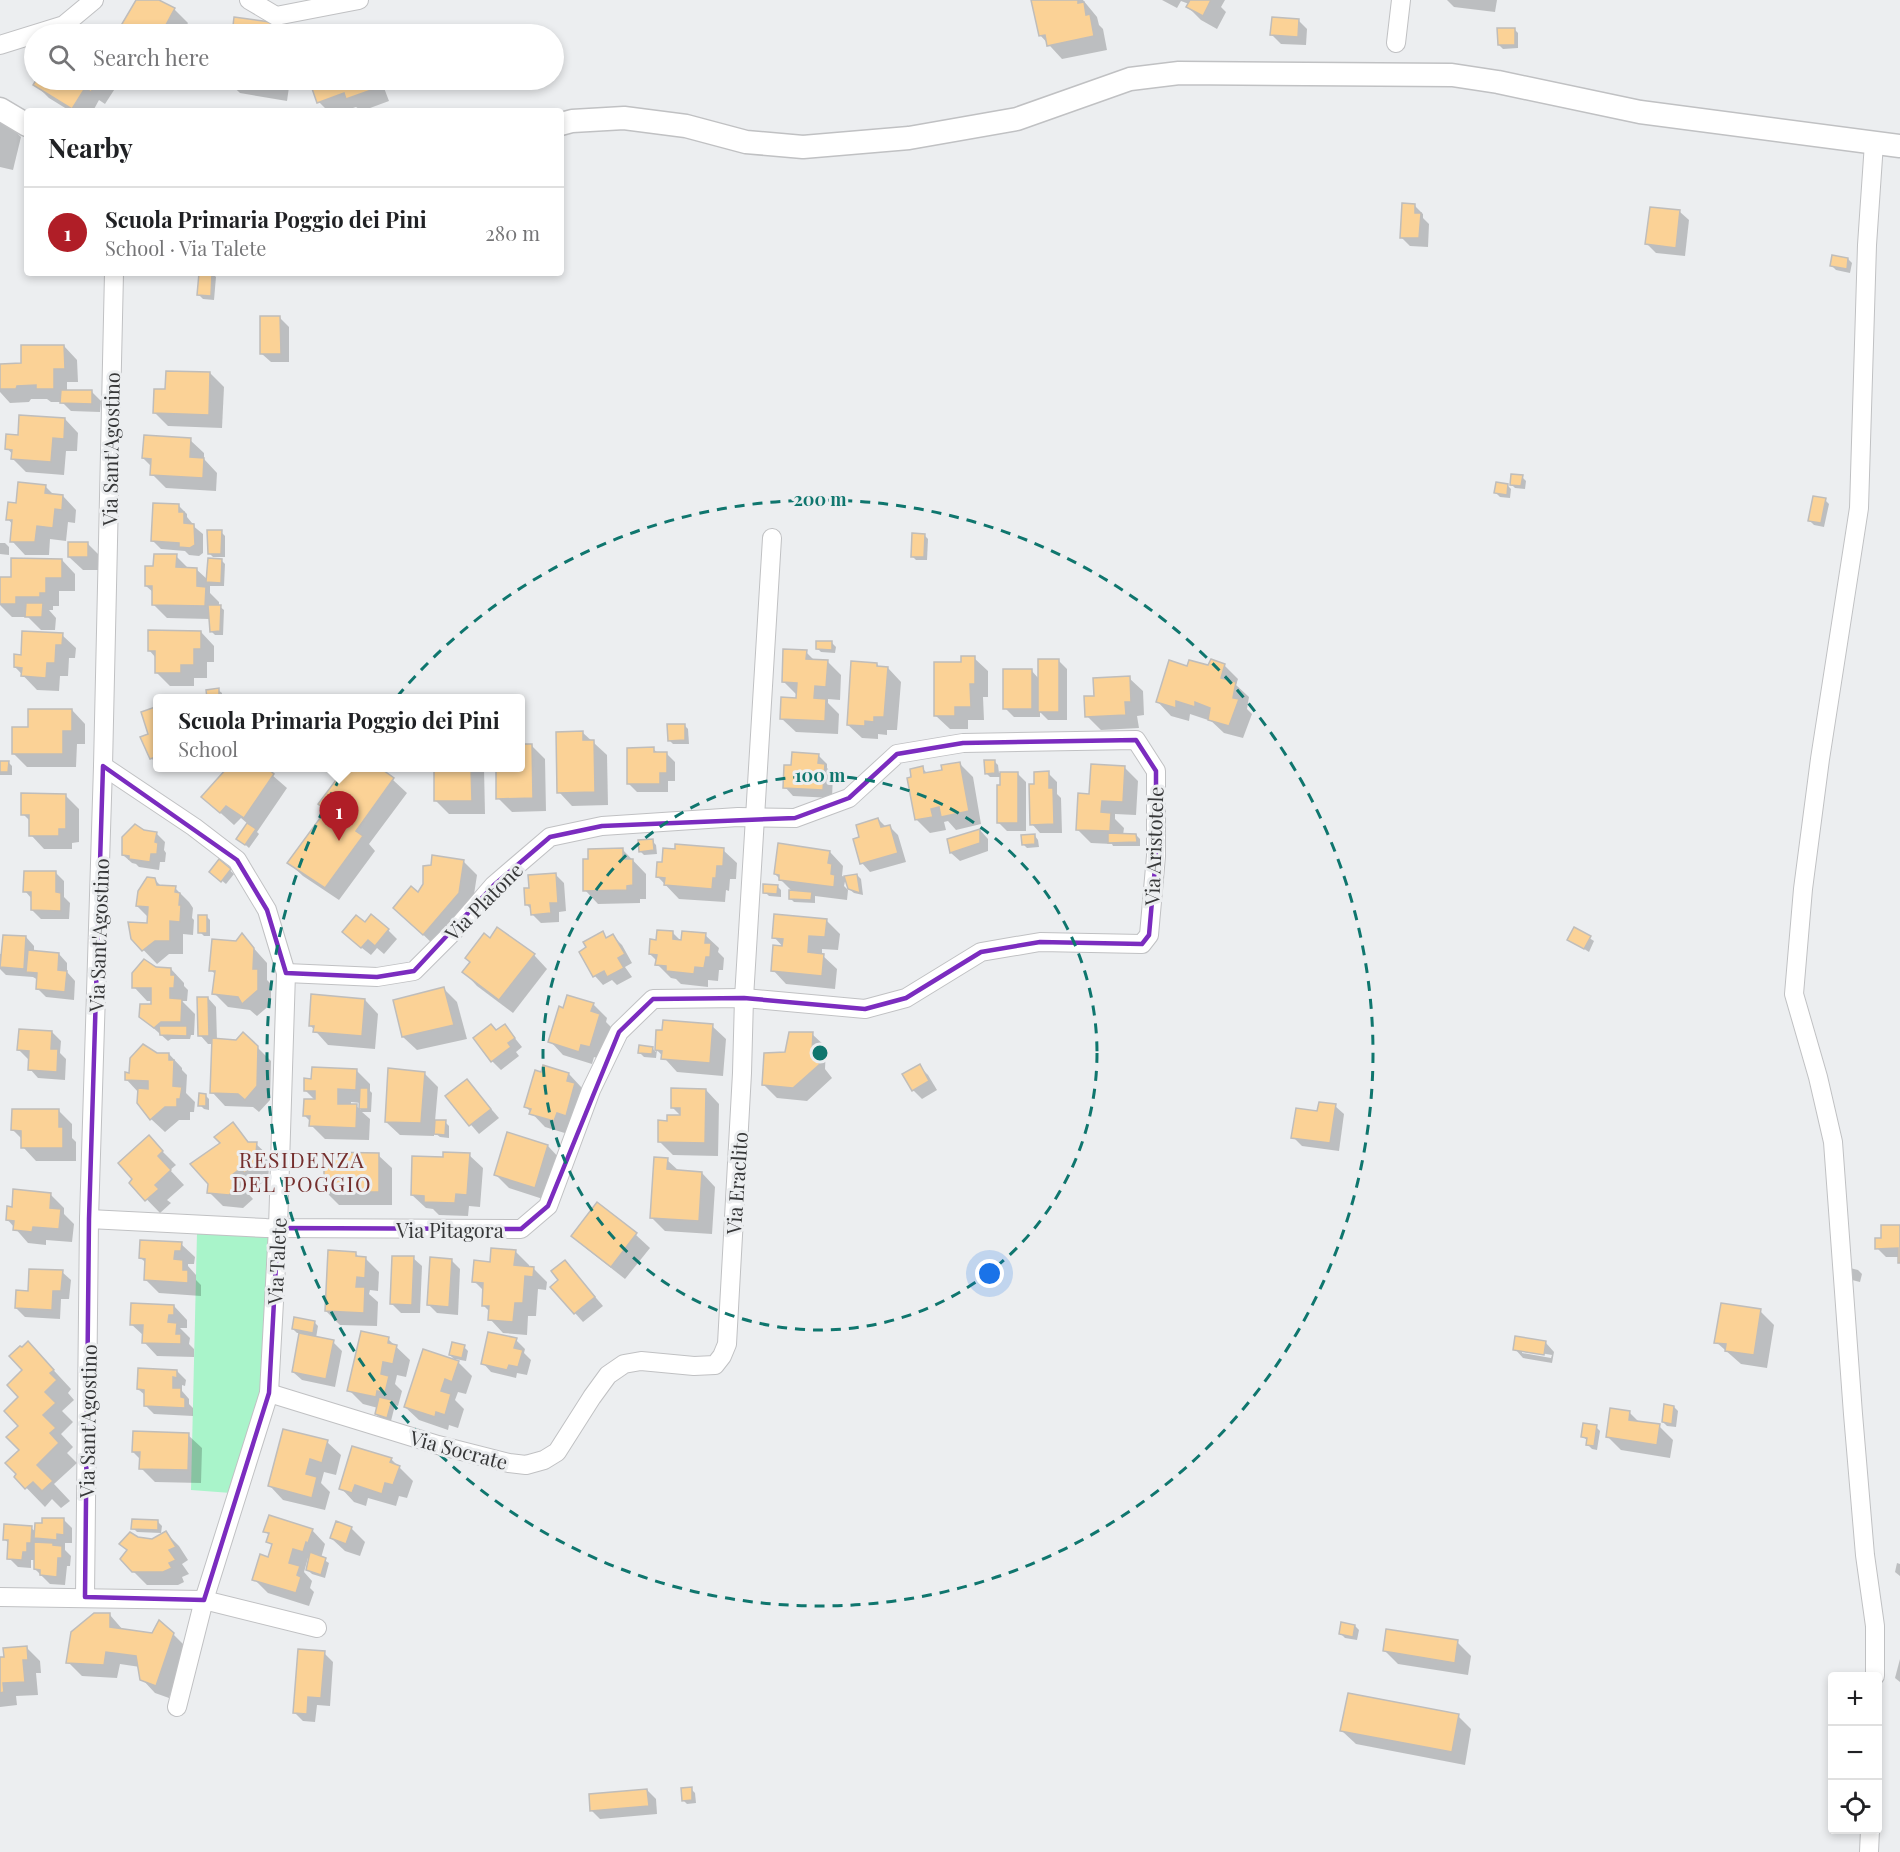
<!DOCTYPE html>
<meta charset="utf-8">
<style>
:root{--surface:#fff;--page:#f6f6f6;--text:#202124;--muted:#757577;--line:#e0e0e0;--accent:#b01e27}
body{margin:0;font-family:"Playfair Display",serif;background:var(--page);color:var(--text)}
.controls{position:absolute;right:18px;bottom:18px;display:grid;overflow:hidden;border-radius:6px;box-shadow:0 3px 9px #0003}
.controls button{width:54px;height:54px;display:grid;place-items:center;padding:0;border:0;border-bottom:2px solid var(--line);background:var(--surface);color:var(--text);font:30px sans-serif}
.you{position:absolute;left:990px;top:1274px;width:21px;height:21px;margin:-15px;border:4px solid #fff;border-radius:50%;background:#1a73e8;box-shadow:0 0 0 9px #1a73e833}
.badge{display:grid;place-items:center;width:39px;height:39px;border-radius:50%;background:var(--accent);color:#fff;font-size:20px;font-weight:700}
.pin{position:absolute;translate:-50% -50px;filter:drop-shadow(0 2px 3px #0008)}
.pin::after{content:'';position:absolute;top:32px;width:21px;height:18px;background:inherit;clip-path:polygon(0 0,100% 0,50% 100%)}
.popup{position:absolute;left:153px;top:694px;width:372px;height:78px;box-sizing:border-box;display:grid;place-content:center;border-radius:6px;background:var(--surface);filter:drop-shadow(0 2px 4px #0005);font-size:20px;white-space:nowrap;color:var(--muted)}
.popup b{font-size:22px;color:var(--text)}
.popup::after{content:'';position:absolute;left:50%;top:100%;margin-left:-12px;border:12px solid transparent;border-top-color:var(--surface)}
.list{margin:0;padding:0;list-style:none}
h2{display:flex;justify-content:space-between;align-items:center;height:78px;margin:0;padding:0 24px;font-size:26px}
h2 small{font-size:20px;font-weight:400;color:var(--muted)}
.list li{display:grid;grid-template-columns:39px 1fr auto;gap:18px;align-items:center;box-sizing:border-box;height:90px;padding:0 24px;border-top:2px solid var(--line)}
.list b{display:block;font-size:22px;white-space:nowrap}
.list p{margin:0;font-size:20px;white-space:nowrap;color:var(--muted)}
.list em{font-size:20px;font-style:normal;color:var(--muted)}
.icon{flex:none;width:33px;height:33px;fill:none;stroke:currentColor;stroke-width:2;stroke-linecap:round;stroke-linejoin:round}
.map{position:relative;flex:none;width:1900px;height:1852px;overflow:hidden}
.search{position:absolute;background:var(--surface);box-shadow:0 3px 9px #0003;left:24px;top:24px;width:540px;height:66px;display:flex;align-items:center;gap:15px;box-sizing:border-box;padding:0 21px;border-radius:33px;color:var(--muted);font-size:22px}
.panel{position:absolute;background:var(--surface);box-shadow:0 3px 9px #0003;left:24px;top:108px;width:540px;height:168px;border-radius:6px}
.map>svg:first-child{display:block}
.green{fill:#a9f4ca}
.shadow{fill:#0003;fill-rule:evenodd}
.building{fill:#fbd296;stroke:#bfbdbb;stroke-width:1.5}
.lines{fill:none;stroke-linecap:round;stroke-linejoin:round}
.minor-casing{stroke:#c0c1c3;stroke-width:20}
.tertiary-casing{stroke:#c0c1c3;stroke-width:25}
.minor{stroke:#fff;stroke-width:18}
.tertiary{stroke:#fff;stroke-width:22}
.marked{fill:none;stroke:#7b2cbf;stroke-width:4.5;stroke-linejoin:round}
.ring{fill:none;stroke:#0f766e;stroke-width:3;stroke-dasharray:10 8}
.labels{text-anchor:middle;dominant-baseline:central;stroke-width:6;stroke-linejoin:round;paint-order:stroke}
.street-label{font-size:20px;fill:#363738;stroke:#eceef0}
.neighbourhood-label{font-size:21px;letter-spacing:1.5px;fill:#742e2c;stroke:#eceef0}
.centre{fill:#0f766e;stroke:#eceef0;stroke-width:3}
.ring-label{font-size:18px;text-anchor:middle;font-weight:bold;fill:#0f766e;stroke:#eceef0;stroke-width:6;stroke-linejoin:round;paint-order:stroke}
</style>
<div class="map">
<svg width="1900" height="1852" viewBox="0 0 1900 1852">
<rect width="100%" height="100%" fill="#eceef0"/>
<polygon class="green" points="197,1233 272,1233 262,1399 231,1493 191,1490"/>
<g class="shadow">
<polygon points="138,0 156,0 174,9 188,23 181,34 118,34"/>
<polygon points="1039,0 1083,0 1097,17 1099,25 1103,29 1107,50 1062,59 1040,35"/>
<polygon points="1162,0 1225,0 1221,7 1226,12 1217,29 1201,20 1188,7 1189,4 1181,1 1177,8"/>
<polygon points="1447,0 1497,0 1495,12 1454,7"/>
<polygon points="236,18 283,26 292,34 233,34"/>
<polygon points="1298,20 1307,29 1306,45 1281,44 1272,35"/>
<polygon points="1514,29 1518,33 1518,48 1503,49 1499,45"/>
<polygon points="38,80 108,80 116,87 105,104 99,100 93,111 70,111 49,98 35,84"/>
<polygon points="226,80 290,80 287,101 240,93"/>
<polygon points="311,80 381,80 389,101 362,111 356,107 344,111 328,111 319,102"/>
<polygon points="0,117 21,137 13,170 0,167"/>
<polygon points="1414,205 1423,214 1423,218 1429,224 1428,247 1410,246 1401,237"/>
<polygon points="1680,212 1689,220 1685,256 1656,253 1647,244"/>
<polygon points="1848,259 1852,263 1850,273 1836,270 1832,266"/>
<polygon points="200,273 212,273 216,277 214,300 203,299 199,295"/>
<polygon points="280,318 289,327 289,362 271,362 262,354"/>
<polygon points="64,346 77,360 78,382 67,382 67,392 92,392 101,401 100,412 71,411 62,402 51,402 47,399 31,399 29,402 10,403 0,392 0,365 23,364"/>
<polygon points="210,373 224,387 222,428 168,426 155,413 167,391"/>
<polygon points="65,419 78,433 77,451 66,451 64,475 26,472 12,458 13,455 7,448 19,436"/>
<polygon points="190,440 204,453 204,459 217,473 216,491 166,488 152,474 152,467 143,458"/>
<polygon points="1522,477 1526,481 1525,489 1515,488 1511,484"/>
<polygon points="1507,485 1511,489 1510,498 1500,497 1496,493"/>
<polygon points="45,486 55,496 63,496 76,510 75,523 68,522 66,541 50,539 49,555 25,555 12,541 13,525 8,519 17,505"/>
<polygon points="1825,500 1829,504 1824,527 1814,525 1810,521"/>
<polygon points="178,505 187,514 187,517 192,523 192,525 203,534 203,553 199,556 189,555 185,551 161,549 152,540"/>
<polygon points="221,532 225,536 225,557 213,557 209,553"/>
<polygon points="924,535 928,539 927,560 916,560 912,556"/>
<polygon points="0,543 5,543 9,547 9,555 0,554"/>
<polygon points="88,544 101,557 101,570 83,570 69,557"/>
<polygon points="176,556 189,569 196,569 208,580 221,560 225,564 224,586 210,586 210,593 219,602 219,606 224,610 223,635 215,635 211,631 210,619 167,618 153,604 154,593 146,586 155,568"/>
<polygon points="62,560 75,574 75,591 59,591 59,606 53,606 53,610 49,610 56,618 55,630 41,630 28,617 12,617 0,605 0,579 12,578"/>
<polygon points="201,632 214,646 214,662 207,662 207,678 194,678 194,686 170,686 156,672 156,658 149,650"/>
<polygon points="62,635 76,648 75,658 69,658 68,676 60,676 59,691 37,690 15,667 22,656"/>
<polygon points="832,643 836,647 835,653 821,652 817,648"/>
<polygon points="806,652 815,661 827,661 841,675 840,700 828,699 828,703 839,714 838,734 796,732 782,719 798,699 797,695 783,681"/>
<polygon points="974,658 988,671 988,697 983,697 984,720 968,720 968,729 950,729 936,716 962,663"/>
<polygon points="1058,660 1067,669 1067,720 1048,720 1040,712 1040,717 1014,717 1005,708 1031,670 1039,679"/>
<polygon points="877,664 880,668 888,668 901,682 897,730 887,730 887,735 878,734 878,739 862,738 848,725"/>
<polygon points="1224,665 1238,679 1236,685 1249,697 1247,709 1252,714 1243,738 1224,733 1208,718 1208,720 1190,714 1189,721 1171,716 1158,702 1188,668"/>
<polygon points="1129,678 1143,691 1144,715 1137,716 1139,728 1101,730 1087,716 1095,697"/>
<polygon points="218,690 222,693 222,698 209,698 208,691"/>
<polygon points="158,708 158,765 151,758 150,735"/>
<polygon points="72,710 85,724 85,744 77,744 76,767 27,767 13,753 29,729"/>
<polygon points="684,725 688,729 689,744 673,744 669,740"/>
<polygon points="582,732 607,755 608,805 572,806 559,792"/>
<polygon points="531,745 545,759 546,811 512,812 498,798 497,768 520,768"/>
<polygon points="653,749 658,753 666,753 675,762 675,781 668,781 668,792 637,792 629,784"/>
<polygon points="818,755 827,764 827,768 833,774 832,798 793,796 785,787"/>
<polygon points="994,761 998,765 999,773 1017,773 1026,782 1026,831 1007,831 998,822 1001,777 990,777 986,773"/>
<polygon points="0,762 8,762 12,766 12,775 0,775"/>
<polygon points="959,763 973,777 981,824 956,830 948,821 944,822 946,830 930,833 916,819 922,768 928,774 944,771"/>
<polygon points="1124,767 1138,781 1136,815 1115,814 1115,819 1124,828 1123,835 1136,835 1140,839 1140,846 1113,846 1112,844 1091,843 1078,830"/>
<polygon points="160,768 175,768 165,772"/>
<polygon points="229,768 233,770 235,768 264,768 287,788 257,832 259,834 249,848 238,838 248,824 241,818 234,825 203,797"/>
<polygon points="347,768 377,768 393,780 407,793 369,844 375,851 339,900 303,876 289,863 327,811 320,804"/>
<polygon points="435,768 484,768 485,814 449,814 436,801"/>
<polygon points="1048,773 1057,782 1057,794 1061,798 1062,833 1040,833 1032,824 1036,785"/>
<polygon points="65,795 79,809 79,842 72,843 72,849 44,849 31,835 31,822 23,814"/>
<polygon points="878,819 886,827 889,826 898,835 906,862 870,872 862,863"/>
<polygon points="980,830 988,839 988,851 960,861 951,853"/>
<polygon points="143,832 156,833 165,842 164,850 166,853 165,862 160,862 159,870 139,867 136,864 132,863 123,855"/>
<polygon points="1035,836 1038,840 1039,847 1027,848 1023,844"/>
<polygon points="652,841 656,845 657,854 644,855 640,851"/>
<polygon points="623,850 646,874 646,899 640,899 640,903 598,904 585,890"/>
<polygon points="723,850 737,863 736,879 730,879 729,891 726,890 725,902 679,899 658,877"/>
<polygon points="830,852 843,866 842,876 846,877 844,886 848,890 847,900 815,896 815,903 794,902 790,898 791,890 775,874"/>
<polygon points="219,861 234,874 226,884 215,875"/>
<polygon points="463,861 477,875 472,907 437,948 409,921 419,894"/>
<polygon points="55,872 64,881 64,897 70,903 69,919 41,919 32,910 32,899 25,891"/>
<polygon points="555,874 564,883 566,911 559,912 559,922 541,923 532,914 532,910 527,905 531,889"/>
<polygon points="857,875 861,879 863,895 854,893 849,889"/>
<polygon points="154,879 162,887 175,888 189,902 193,908 192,918 194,920 193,935 183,934 183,954 169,954 157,964 132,938 149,925 149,918 137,906"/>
<polygon points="777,886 781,890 781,897 769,896 765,892"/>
<polygon points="206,916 210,920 210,936 204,936 200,932"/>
<polygon points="826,920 840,934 838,950 822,949 822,955 837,969 835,989 786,984 773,970 784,948 774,937"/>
<polygon points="365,924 388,930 397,939 384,954 377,948 371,955 353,941"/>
<polygon points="1575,929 1594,941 1589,952 1569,939"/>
<polygon points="602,933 608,939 613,936 622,945 632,963 625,967 632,977 617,985 612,980 603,985 595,976"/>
<polygon points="673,933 682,942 705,935 719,948 718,952 724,958 723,970 719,970 718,981 708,980 708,987 681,984 676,979 671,978 657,964 657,961 650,954 657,942"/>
<polygon points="242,935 267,963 267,980 271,984 271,1004 257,1016 250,1010 228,1007 214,993 216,975 211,970"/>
<polygon points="26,937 34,946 34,952 59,954 67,963 67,972 75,981 74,1000 46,997 38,989 38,980 33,977 6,975 0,969 0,954 3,954"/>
<polygon points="491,940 534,955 547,969 513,1013 477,986 464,972"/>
<polygon points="155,969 171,969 184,983 184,986 188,990 187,1001 182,1001 195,1014 194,1035 191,1035 190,1039 171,1039 168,1041 141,1017 152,1006 152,1001 147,1001 134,987"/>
<polygon points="443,988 457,1002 467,1039 417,1050 403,1037"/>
<polygon points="208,998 216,1007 217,1040 257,1047 271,1061 270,1100 259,1112 253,1107 225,1106 212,1092 213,1044 208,1044 200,1035"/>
<polygon points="365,1000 378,1014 375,1049 328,1045 310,1025"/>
<polygon points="593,1004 607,1018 606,1022 613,1029 603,1060 594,1057 592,1064 563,1055 550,1041 564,1010"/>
<polygon points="505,1026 522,1047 516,1052 519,1056 501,1070 492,1061 497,1031"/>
<polygon points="712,1026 726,1039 723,1076 677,1072 657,1050 656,1058 644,1057 640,1053 652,1048 656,1052 658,1031"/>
<polygon points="52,1032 61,1041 60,1053 66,1059 65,1080 38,1078 30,1069 30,1059 28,1059 19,1050"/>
<polygon points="812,1034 826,1047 825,1069 832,1078 807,1101 777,1098 763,1084 787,1054"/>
<polygon points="157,1054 169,1054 182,1068 182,1070 187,1075 186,1093 195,1102 194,1112 190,1112 190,1120 179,1120 165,1132 151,1119 139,1093 126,1079"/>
<polygon points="919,1066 928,1075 937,1090 922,1099 913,1090"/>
<polygon points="544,1067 569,1074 582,1088 568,1134 545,1127 526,1107"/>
<path d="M 356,1070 L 370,1084 L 370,1091 L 372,1093 L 371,1112 L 362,1112 L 370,1119 L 369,1140 L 325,1139 L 311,1125 L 311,1122 L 305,1116 L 316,1101 L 305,1090 L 313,1080 ZM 351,1102 L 361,1103 L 361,1110 L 356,1106 L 351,1105 Z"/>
<polygon points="425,1074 438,1087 435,1121 445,1122 449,1126 449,1138 440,1137 434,1132 434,1136 400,1135 386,1122"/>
<polygon points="467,1081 499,1118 479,1134 447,1097"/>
<polygon points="706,1090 719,1104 718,1156 673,1155 659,1141 668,1122 682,1117 672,1107"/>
<polygon points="205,1095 209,1099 209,1110 204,1109 200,1105"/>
<polygon points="1335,1106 1344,1114 1339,1151 1302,1146 1293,1137 1319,1113"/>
<polygon points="59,1111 72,1124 72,1138 76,1142 76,1161 36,1161 23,1147 23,1140 13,1130"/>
<polygon points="233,1124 250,1144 256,1144 270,1157 268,1179 259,1185 255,1181 244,1189 253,1199 243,1208 223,1206 209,1192 222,1143"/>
<polygon points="508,1134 548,1146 561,1160 549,1201 509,1188 496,1175"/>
<polygon points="162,1151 176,1165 170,1170 184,1185 167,1200 171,1203 160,1213 131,1183"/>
<polygon points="378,1155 392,1168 392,1205 339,1205 325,1191"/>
<polygon points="469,1155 483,1168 480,1207 469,1206 468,1216 439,1215 433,1209 426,1208 412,1195 444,1159"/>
<polygon points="667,1160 679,1171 702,1173 715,1187 712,1234 665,1231 651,1217"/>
<polygon points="50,1194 64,1208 64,1214 74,1224 72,1242 46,1240 46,1245 28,1243 7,1219 13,1208"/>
<polygon points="598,1204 636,1235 650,1248 625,1279 587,1249 573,1235"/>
<polygon points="1900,1227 1900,1263 1899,1257 1886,1257 1877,1248 1883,1240"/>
<polygon points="181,1244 195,1257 194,1264 188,1264 188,1266 196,1275 196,1280 201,1285 201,1296 159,1293 145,1279 146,1263 141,1258"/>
<polygon points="515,1251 529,1265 529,1268 533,1268 547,1282 546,1290 538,1289 536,1316 528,1316 527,1335 503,1333 490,1319 490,1312 483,1305 484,1291 474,1281 492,1263"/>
<polygon points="355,1253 360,1258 365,1258 379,1272 378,1291 370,1290 369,1294 378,1302 377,1326 340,1325 326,1311"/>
<polygon points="413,1258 422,1266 420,1313 401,1313 392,1304"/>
<polygon points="451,1260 460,1269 458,1315 437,1313 428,1304"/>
<polygon points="1850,1268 1858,1270 1862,1274 1860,1282 1852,1280 1848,1276"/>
<polygon points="573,1271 603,1306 583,1322 575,1313 561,1280"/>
<polygon points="62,1272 71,1280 69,1299 61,1299 60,1319 25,1317 16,1308 29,1292"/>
<polygon points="174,1306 187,1320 187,1328 180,1328 190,1338 189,1344 194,1349 194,1357 157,1356 144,1342 144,1336 131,1324"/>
<polygon points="1760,1311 1774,1325 1767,1368 1741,1364 1716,1342"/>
<polygon points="314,1322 318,1326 316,1338 333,1342 342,1351 335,1387 302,1380 293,1372 301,1333 297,1333 293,1329"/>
<polygon points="388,1339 410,1360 406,1377 397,1375 395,1384 402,1391 398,1406 395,1405 391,1421 380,1418 376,1414 378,1408 363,1404 349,1390"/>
<polygon points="516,1340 525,1349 524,1353 531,1360 527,1375 517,1373 516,1378 491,1372 483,1363"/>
<path d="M 1546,1343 L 1554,1352 L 1552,1363 L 1523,1358 L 1515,1349 ZM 1522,1350 L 1552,1355 L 1551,1358 L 1522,1353 Z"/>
<polygon points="464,1347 468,1351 466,1361 455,1359 472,1376 466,1394 458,1392 455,1400 464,1409 458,1428 449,1425 448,1430 419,1420 405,1407 457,1362 450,1355"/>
<polygon points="46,1362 71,1389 68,1393 74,1400 62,1411 73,1422 61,1434 73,1447 67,1453 77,1463 54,1484 70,1501 61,1508 52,1499 45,1507 16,1477 21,1450 21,1398"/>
<polygon points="177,1371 186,1380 185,1386 182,1385 182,1391 189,1399 189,1404 193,1408 193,1416 154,1414 145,1405 146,1396 138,1389"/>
<polygon points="1674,1407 1678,1411 1676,1427 1667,1426 1663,1422"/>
<polygon points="1629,1412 1640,1423 1659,1426 1673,1440 1670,1458 1621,1450 1607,1436"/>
<polygon points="1596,1427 1600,1431 1597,1450 1592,1449 1588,1445 1588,1441 1582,1436"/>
<polygon points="188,1435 202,1448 201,1483 155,1482 141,1468 141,1460 133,1452"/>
<polygon points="327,1442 341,1455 336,1475 324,1472 321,1483 330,1492 325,1510 283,1500 270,1486"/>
<polygon points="391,1459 413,1481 407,1498 399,1496 396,1506 368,1498 366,1506 354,1502 341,1488"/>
<polygon points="63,1519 72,1528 72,1543 65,1543 65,1550 71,1556 70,1566 67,1566 65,1585 50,1584 35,1569 36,1560 31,1560 31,1568 18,1567 9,1558 10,1544 4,1539 31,1528 36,1532"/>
<polygon points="158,1522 162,1526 161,1533 137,1532 133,1528"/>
<polygon points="351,1528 365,1542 360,1556 345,1551 331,1538"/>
<polygon points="312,1530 325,1544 321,1558 329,1563 325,1578 312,1574 308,1570 310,1558 308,1558 304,1572 312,1581 310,1588 314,1592 309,1606 268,1593 254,1579 269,1559 273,1546 268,1542 270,1536 265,1531"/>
<polygon points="165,1532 179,1546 188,1560 182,1564 189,1574 182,1577 184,1582 178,1585 147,1585 133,1571 128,1551 121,1544 137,1538 152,1541"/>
<polygon points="1897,1563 1900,1564 1900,1576 1895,1572"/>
<polygon points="110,1615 123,1630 152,1635 173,1634 187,1648 169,1698 155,1693 142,1679 140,1667 120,1664 117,1678 82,1676 68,1662"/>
<polygon points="1355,1626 1359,1630 1357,1640 1345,1638 1341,1634"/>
<polygon points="1457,1642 1471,1656 1468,1675 1398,1664 1385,1651"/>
<polygon points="26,1647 40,1661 41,1673 36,1673 38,1695 16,1696 17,1705 0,1707 0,1659"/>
<polygon points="324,1653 333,1662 330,1706 317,1705 315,1722 303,1721 294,1712"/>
<polygon points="1900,1659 1900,1682 1895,1678"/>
<polygon points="1458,1716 1471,1729 1465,1765 1356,1744 1342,1731"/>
<polygon points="691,1789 695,1793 696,1803 687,1804 683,1800"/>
<polygon points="647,1790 656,1799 657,1814 600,1819 591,1810"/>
</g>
<g class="building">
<polygon points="136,0 159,0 175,8 161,34 116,34"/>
<polygon points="1031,0 1078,0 1078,3 1084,2 1086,15 1090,14 1094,36 1047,46 1045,35 1039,36"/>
<polygon points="1190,0 1211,0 1203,16 1186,7"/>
<polygon points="234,17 284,24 282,34 232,34"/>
<polygon points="1272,17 1299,19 1298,37 1270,35"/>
<polygon points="1497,28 1515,28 1515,45 1498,45"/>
<polygon points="36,80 99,80 91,92 85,88 72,109 33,85"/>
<polygon points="225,80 275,80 274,88"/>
<polygon points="309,80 374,80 377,88 346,99 344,93 317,103"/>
<polygon points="1402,203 1415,204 1415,213 1421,213 1419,238 1400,238"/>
<polygon points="1650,207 1680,210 1676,248 1645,244"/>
<polygon points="1832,255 1848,258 1847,269 1830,266"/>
<polygon points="199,273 212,273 211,296 197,295"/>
<polygon points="260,316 280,316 281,354 260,354"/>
<polygon points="21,345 64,345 65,369 54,369 54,389 36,389 36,385 17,386 16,389 0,389 0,364 21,363"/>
<polygon points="166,371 210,372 209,415 153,413 154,389 165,389"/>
<polygon points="61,390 92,390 92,404 60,403"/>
<polygon points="19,415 65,418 64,439 53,438 51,462 11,459 12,450 5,449 6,434 18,435"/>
<polygon points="144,435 191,438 190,457 204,458 203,478 150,475 151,459 142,458"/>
<polygon points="1511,474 1523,475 1521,486 1510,485"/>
<polygon points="18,482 46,485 45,493 63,495 62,510 55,509 53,528 37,526 35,542 10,542 12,520 6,520 8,502 16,503"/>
<polygon points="1496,482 1508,484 1507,495 1494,493"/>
<polygon points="1813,496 1826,498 1821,523 1808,521"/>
<polygon points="153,503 179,504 179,512 184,512 184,523 194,524 195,545 190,548 179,547 179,543 151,541"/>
<polygon points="207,530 222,530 221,554 208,554"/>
<polygon points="912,533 925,534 924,557 911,557"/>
<rect x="68" y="542" width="20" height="15"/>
<polygon points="154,554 177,554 176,567 197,568 197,586 206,587 205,606 152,605 152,586 145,586 145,566 153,566"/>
<polygon points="11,558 62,559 62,578 46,578 46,593 40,593 40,597 16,597 16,604 0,604 0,577 11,577"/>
<polygon points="208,558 222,559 221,583 206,582"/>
<polygon points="26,603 43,603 42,617 25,617"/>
<polygon points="208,605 221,605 220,631 210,632"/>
<polygon points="148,630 201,631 201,649 194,649 194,665 181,665 181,673 155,673 155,651 148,651"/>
<polygon points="22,631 63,633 62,645 56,645 55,663 47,663 46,678 21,676 22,668 14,667 14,654 21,655"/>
<polygon points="816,641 832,641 832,650 816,649"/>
<polygon points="783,649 807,650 806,659 828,660 826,687 815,686 814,698 826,699 825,721 780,719 781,697 796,698 797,683 782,682"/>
<polygon points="961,656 975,656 975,684 970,684 971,707 955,707 955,716 934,716 934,662 961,662"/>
<rect x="1038" y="659" width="21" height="53"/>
<polygon points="1211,659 1225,664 1221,678 1236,682 1233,698 1239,699 1229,726 1208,720 1210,708 1195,702 1195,707 1176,701 1176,708 1156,702 1169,660 1187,666 1189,660 1208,665"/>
<polygon points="851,661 877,663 877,666 888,667 884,717 874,717 874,722 865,721 865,726 847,725"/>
<rect x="1003" y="669" width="29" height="40"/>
<polygon points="1130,676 1131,702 1125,702 1126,715 1085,717 1084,696 1094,696 1093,678"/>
<polygon points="219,688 219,698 207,698 206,690"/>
<polygon points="158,706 158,756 150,759 140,737 148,734 141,712"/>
<polygon points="28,709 72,709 72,731 63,731 63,754 12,754 12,727 28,727"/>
<polygon points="667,724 685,724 685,740 668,741"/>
<polygon points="583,731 583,740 594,740 595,792 557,793 556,732"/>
<polygon points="520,744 532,744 533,798 496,799 496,768 520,768"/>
<polygon points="654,747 654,752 667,752 667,773 660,773 660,784 627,784 627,748"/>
<polygon points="792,752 819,754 818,763 825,764 823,790 783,788 784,765 791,765"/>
<polygon points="984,760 995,760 995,773 985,774"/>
<polygon points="0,761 9,761 8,772 0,772"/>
<polygon points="960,762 969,811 941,817 939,807 931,809 933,817 915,820 907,778 911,777 910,769 923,766 924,773 942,770 941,765"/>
<polygon points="1091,764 1125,766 1123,802 1102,801 1101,812 1111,813 1110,831 1076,830 1078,793 1089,794"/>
<polygon points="227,768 267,768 274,774 244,818 226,806 220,813 201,797"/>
<polygon points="345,768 380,768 394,778 356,831 363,836 325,888 287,863 326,810 318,804"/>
<polygon points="434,768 471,768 472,801 434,801"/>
<polygon points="1049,771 1049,788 1053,788 1054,824 1030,825 1029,784 1034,784 1034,772"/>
<polygon points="1000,772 1018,772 1018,823 997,823 997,785 1000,785"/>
<polygon points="21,793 66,794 66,829 59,829 59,836 29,836 29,815 21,815"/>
<polygon points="878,818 881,827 890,825 898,853 860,864 853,839 859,837 856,825"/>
<polygon points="247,823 256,829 245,845 236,839"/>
<polygon points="135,824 144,830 157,832 155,842 158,843 157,854 151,854 150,862 129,859 129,856 122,855 122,837"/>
<polygon points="980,829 980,843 950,853 947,839"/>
<polygon points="1108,833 1136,834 1137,842 1108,843"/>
<polygon points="1035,834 1035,844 1022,845 1021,835"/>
<polygon points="653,839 654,850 639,852 638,840"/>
<polygon points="778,843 830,851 828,863 832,864 831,874 835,875 834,887 779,880 779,875 774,874"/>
<polygon points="675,844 724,848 723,866 717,866 716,878 713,878 712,889 664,885 665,878 656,877 657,862 662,862 663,848 675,849"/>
<polygon points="623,848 623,859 633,859 633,885 627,886 627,890 583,891 583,859 588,859 588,849"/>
<polygon points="432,855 464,860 459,893 423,935 393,908 411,886 418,892 423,884 423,866 431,865"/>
<polygon points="219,859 231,869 221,882 209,872"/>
<polygon points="24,871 56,871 56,892 61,893 61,911 31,910 31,892 23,892"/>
<polygon points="556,873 558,903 550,903 551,913 531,915 530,905 525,905 524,888 529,888 528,875"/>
<polygon points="857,874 860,893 848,889 844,876"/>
<polygon points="147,877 155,878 157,885 176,886 175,892 180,893 179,905 181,905 180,922 170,921 170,941 155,941 142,951 131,939 128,922 147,923 148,907 136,906 138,891"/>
<polygon points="763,884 778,885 777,894 763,893"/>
<polygon points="789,890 812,892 811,900 789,899"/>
<polygon points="371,914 389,929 375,946 368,940 361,948 342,932 356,915 365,922"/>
<polygon points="774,914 827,919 825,937 809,936 808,952 824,954 822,976 771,971 773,945 782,946 783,939 772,938"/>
<rect x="198" y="915" width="9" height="18"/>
<polygon points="497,927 535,954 499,1000 462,972 470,962 465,958 484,933 490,938"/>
<polygon points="1574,927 1591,936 1584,949 1567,940"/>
<polygon points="657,930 673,931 673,939 681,940 682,931 706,933 705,943 711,943 710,957 706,957 704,968 695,967 694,974 666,971 666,966 655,965 657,955 649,954 650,939 656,940"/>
<polygon points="603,931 606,938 613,934 625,954 618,958 624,968 607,977 604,971 593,977 579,952 586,947 583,942"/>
<polygon points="242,933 254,948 253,969 258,969 258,990 242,1004 238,997 212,994 215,971 209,971 212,939 236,941"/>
<polygon points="3,935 26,936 24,969 0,967"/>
<polygon points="28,950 59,953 58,970 67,971 65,992 36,989 37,973 26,972"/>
<polygon points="144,959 156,967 171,968 171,975 175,975 174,988 170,988 170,998 182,999 181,1022 161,1022 154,1028 139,1017 140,1004 151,1004 151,988 132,988 132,973"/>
<polygon points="444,987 454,1025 402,1037 393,1000"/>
<polygon points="311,994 365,999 362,1036 313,1032 314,1026 309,1026"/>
<polygon points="567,995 594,1003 591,1011 600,1014 590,1047 581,1045 579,1052 548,1042 559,1006 563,1008"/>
<polygon points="197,997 208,997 209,1036 198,1036"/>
<polygon points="663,1020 713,1024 710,1063 661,1059 662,1051 655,1050 656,1030 662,1030"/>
<polygon points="491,1024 496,1030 505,1024 515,1038 508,1043 511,1047 491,1062 473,1038"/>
<polygon points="159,1026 187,1026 187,1036 160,1035"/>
<polygon points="19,1029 52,1031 51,1049 58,1049 57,1072 28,1070 29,1051 17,1050"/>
<polygon points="243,1032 258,1046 257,1086 245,1100 238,1094 210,1093 212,1038 236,1040"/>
<polygon points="789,1032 813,1032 812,1054 820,1064 793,1088 762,1085 764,1053 785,1052"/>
<polygon points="143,1044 157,1053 169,1053 169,1060 174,1060 173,1086 182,1087 180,1099 177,1099 177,1107 165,1107 150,1120 137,1103 138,1088 148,1089 148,1081 125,1080 125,1072 129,1073 130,1058"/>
<polygon points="639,1045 653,1047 652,1054 638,1053"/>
<polygon points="920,1064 929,1081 912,1091 902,1074"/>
<polygon points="543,1065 569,1073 567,1081 575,1083 566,1116 557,1113 554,1121 529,1114 531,1109 524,1107 535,1070 541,1072"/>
<polygon points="312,1067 357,1069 356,1090 338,1089 338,1104 357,1104 356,1128 309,1126 310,1116 303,1116 304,1099 315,1099 315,1091 304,1091 304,1078 311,1079"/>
<polygon points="388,1068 425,1072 421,1123 385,1122"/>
<polygon points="467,1079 491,1109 469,1126 445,1096"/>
<polygon points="360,1088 368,1088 368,1109 359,1109"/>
<polygon points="671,1088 706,1089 705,1143 658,1142 658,1120 667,1121 667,1115 680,1115 680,1108 671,1108"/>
<polygon points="199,1093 206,1094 206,1106 198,1106"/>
<polygon points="1319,1102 1336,1104 1330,1143 1291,1138 1296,1108 1317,1111"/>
<polygon points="12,1109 59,1109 59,1127 63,1127 63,1148 21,1148 21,1131 11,1130"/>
<polygon points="435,1120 446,1120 445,1135 434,1134"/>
<polygon points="233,1122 248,1142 257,1142 255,1165 244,1173 241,1168 232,1175 241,1184 229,1195 207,1193 208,1184 190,1164 220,1143 214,1137"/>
<polygon points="507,1132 548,1145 535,1188 494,1175"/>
<polygon points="149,1135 163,1151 158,1156 171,1170 155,1185 159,1189 145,1201 129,1183 132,1179 118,1163"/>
<polygon points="324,1152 379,1153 379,1192 324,1192"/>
<polygon points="443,1152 470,1153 467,1195 456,1194 455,1203 424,1202 424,1196 411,1195 412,1156 443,1157"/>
<polygon points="654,1157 668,1158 667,1169 702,1172 699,1221 650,1218"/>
<polygon points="13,1189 51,1193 50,1208 61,1209 59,1229 33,1227 32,1232 13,1230 14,1221 6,1220 7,1206 12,1207"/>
<polygon points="597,1202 637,1233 611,1267 571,1236"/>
<polygon points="1881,1225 1900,1225 1900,1263 1898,1263 1898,1248 1875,1249 1875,1238 1881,1238"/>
<polygon points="140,1240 182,1242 181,1251 175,1251 174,1259 183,1260 183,1270 188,1270 188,1283 144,1280 145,1259 139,1258"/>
<polygon points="491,1248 516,1250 514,1265 534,1267 533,1277 525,1276 523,1303 515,1303 513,1322 488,1320 489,1306 482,1306 483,1283 472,1282 474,1260 490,1262"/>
<polygon points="328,1250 356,1252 356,1256 366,1257 365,1278 357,1277 356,1287 365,1287 364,1313 325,1311"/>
<polygon points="392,1256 414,1256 412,1305 390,1304"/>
<polygon points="430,1257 452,1259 449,1307 427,1305"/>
<polygon points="565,1260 595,1297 574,1314 550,1287 558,1280 551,1271"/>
<polygon points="29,1269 63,1270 61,1291 53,1291 52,1310 15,1308 16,1290 28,1291"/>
<polygon points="131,1303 174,1305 174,1315 169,1315 168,1322 177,1323 176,1334 181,1334 181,1344 142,1343 143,1325 130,1325"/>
<polygon points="1721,1303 1761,1309 1754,1355 1725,1351 1726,1344 1714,1343"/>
<polygon points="294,1317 315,1321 313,1333 292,1329"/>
<polygon points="361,1331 389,1337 388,1343 397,1345 393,1364 383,1362 381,1374 389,1376 385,1393 377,1391 376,1397 347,1391"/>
<polygon points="488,1332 517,1338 514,1348 523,1350 518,1367 509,1365 507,1370 481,1364"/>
<polygon points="299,1333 334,1340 326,1379 292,1372"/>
<polygon points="1515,1336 1546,1341 1544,1355 1513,1350"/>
<polygon points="28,1341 54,1370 50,1373 57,1380 45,1392 56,1403 43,1415 56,1428 50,1433 59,1443 37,1465 53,1481 42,1491 33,1482 25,1489 14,1477 16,1474 5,1463 19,1450 6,1437 18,1426 4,1411 18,1397 7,1385 22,1370 9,1356 20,1346 22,1347"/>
<polygon points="452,1342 465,1345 462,1358 449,1355"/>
<polygon points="423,1349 459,1361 452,1382 445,1379 441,1391 451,1394 445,1415 436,1412 435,1417 404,1407"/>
<polygon points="138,1368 177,1370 177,1378 173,1377 173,1388 181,1388 181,1397 185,1398 185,1408 144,1406 144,1390 137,1389"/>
<polygon points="379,1397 392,1400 387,1418 375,1414"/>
<polygon points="1664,1404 1674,1406 1672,1424 1662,1422"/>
<polygon points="1610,1408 1630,1411 1629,1420 1660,1424 1657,1445 1606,1437"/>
<polygon points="1583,1423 1597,1425 1594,1446 1586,1445 1587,1438 1581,1437"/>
<polygon points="283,1429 328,1440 322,1463 310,1459 306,1474 317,1477 312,1498 268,1486"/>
<polygon points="133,1431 189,1433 188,1470 139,1469 140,1452 132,1452"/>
<polygon points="352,1446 392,1458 390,1462 400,1466 393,1485 385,1483 382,1494 355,1485 352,1493 339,1489"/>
<polygon points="269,1515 313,1529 308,1543 306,1542 303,1552 293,1549 289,1563 300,1566 297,1575 301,1577 296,1593 252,1580 260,1554 268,1557 272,1544 266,1542 269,1533 263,1532"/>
<polygon points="42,1518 64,1518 64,1535 57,1534 57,1540 34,1538 35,1523 42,1523"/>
<polygon points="132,1519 158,1520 158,1530 131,1529"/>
<polygon points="336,1521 352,1527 346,1544 330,1538"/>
<polygon points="4,1524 32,1526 31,1543 27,1543 27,1552 23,1552 22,1560 7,1559 8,1540 3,1540"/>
<polygon points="166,1531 176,1547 169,1550 176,1560 169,1563 172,1568 163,1572 132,1572 120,1559 127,1550 119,1544 130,1532 138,1537 152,1539"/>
<polygon points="34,1542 53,1543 53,1545 62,1546 62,1558 58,1558 57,1577 40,1575 40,1570 34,1569"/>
<polygon points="310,1552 326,1558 321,1575 306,1570"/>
<polygon points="94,1613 110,1613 110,1627 152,1633 159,1620 174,1633 156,1686 140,1680 136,1656 106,1652 104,1665 66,1663 71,1632"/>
<polygon points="1341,1622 1355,1625 1353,1637 1339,1634"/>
<polygon points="1386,1629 1458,1640 1455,1663 1383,1651"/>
<polygon points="27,1646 28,1660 23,1660 25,1682 3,1683 4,1692 0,1693 0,1657 4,1657 3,1648"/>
<polygon points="298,1649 325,1651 321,1698 308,1697 307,1714 293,1713"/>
<polygon points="1348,1693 1459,1714 1452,1752 1340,1731"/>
<polygon points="692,1787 692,1800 682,1801 681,1788"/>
<polygon points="647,1789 649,1806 590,1811 589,1794"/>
</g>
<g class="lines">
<defs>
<g id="minor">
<polyline points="249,0 276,16 359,0"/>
<polyline points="1396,43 1401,0"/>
<polyline points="0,45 64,25 94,0"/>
<polyline points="1874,143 1867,245 1859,508 1820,759 1803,889 1794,994 1818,1077 1833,1142 1853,1414 1865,1555 1875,1626 1875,1676"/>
<polyline points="89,1219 266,1228 521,1229 548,1206 591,1090 619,1032 653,999 744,998 865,1009 906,998 981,952 1040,942 1142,944 1149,935 1156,856 1156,771 1136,740 963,743 897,754 849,798 795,818 738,817 602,826 550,837 494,885 456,929 414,971 377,977 286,973"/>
<polyline points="269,1393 438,1445 509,1463 526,1465 544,1460 557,1452 592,1397 608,1375 624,1364 641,1361 694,1366 715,1365 722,1356 727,1344 742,1073 744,998 772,538"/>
<polyline points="0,1597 204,1600 269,1393 278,1228 286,973 267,910 237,860 194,827 103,766"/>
<polyline points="85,1597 89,1219 103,766 114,273"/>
<polyline points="177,1707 204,1600 317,1628"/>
<polyline points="1869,1852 1870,1830"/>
</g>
<g id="tertiary">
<polyline points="0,109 27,125"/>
<polyline points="561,124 572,121 624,118 686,126 746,142 803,147 909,138 1017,119 1130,79 1179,73 1452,75 1498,82 1640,112 1900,146"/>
</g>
</defs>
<use href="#minor" class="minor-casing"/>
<use href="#tertiary" class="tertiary-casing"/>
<use href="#minor" class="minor"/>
<use href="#tertiary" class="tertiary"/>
</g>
<path class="marked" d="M 1136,740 L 1156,771 L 1156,856 L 1149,935 L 1142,944 L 1040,942 L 981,952 L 906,998 L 865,1009 L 744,998 L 653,999 L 619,1032 L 548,1206 L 521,1229 L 278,1228 L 269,1393 L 204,1600 L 85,1597 L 89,1219 L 103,766 L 237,860 L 267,910 L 286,973 L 377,977 L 414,971 L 494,885 L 550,837 L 602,826 L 795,818 L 849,798 L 897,754 L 963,743 Z"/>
<g class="ring">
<circle cx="820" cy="1053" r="277"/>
<circle cx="820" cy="1053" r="553"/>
</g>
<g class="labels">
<g class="street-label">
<text transform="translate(110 449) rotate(-89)">Via Sant'Agostino</text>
<text transform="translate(1153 846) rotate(-88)">Via Aristotele</text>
<text transform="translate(483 901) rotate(-45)">Via Platone</text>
<text transform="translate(98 935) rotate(-88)">Via Sant'Agostino</text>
<text transform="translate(736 1183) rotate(-86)">Via Eraclito</text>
<text x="450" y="1229">Via Pitagora</text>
<text transform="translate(276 1261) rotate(-87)">Via Talete</text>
<text transform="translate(87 1421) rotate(-89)">Via Sant'Agostino</text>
<text transform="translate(459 1449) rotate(15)">Via Socrate</text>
</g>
<g class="neighbourhood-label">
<text x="302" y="1159">RESIDENZA<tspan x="302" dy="24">DEL POGGIO</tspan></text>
</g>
</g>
<circle cx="820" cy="1053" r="9" class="centre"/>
<g class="ring-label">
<text x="820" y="506">200 m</text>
<text x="820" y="782">100 m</text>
</g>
</svg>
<div class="controls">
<button>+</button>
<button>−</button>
<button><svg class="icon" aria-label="locate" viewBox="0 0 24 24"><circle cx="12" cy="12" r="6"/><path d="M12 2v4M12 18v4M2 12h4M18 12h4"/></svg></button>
</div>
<div class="you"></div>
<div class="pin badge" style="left:339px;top:841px">1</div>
<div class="popup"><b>Scuola Primaria Poggio dei Pini</b>School</div>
<div class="search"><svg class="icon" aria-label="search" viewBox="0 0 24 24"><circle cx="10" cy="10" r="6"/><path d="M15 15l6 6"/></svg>Search here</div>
<section class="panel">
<h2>Nearby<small></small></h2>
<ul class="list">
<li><span class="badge">1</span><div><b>Scuola Primaria Poggio dei Pini</b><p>School · Via Talete</p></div><em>280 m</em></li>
</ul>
</section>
</div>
